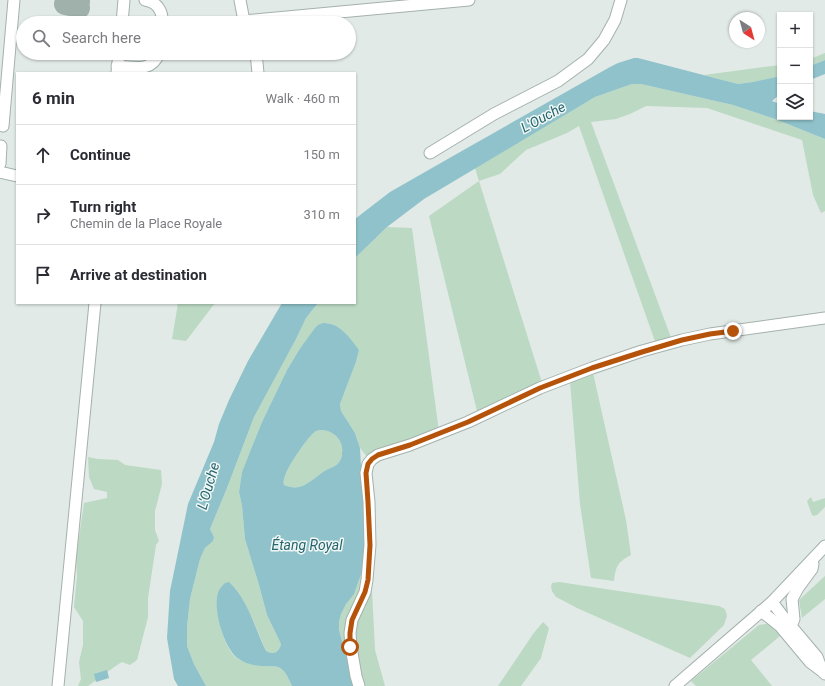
<!DOCTYPE html>
<meta charset="utf-8">
<style>
:root{--surface:#fff;--page:#f2f2f3;--text:#2b2b33;--muted:#7c7c81;--line:#e1e1e2}
body{margin:0;font-family:Roboto,sans-serif;background:var(--page);color:var(--text)}
.controls{position:absolute;right:12px;top:12px;display:grid;overflow:hidden;border-radius:0px;box-shadow:0 1px 3px #0004}
.controls button{width:36px;height:36px;display:grid;place-items:center;padding:0;border:0;border-bottom:1px solid var(--line);background:var(--surface);color:var(--text);font:20px sans-serif}
.compass{position:absolute;left:729px;top:12px;width:36px;height:36px;border-radius:50%;background:var(--surface);box-shadow:0 1px 3px #0004;rotate:144deg}
.stop{position:absolute;width:12px;height:12px;margin:-9px;border:3px solid #b45309;border-radius:50%;background:#fff}
.stop.end{background:#b45309;border-color:#fff;box-shadow:0 1px 4px #0008}
.list{margin:0;padding:0;list-style:none}
h2{display:flex;justify-content:space-between;align-items:center;height:52px;margin:0;padding:0 16px;font-size:17px}
h2 small{font-size:13px;font-weight:400;color:var(--muted)}
.list li{display:grid;grid-template-columns:26px 1fr auto;gap:12px;align-items:center;box-sizing:border-box;height:60px;padding:0 16px;border-top:1px solid var(--line)}
.list b{display:block;font-size:15px;white-space:nowrap}
.list p{margin:0;font-size:13px;white-space:nowrap;color:var(--muted)}
.list em{font-size:13px;font-style:normal;color:var(--muted)}
.icon{flex:none;width:22px;height:22px;fill:none;stroke:currentColor;stroke-width:2;stroke-linecap:round;stroke-linejoin:round}
.map{position:relative;flex:none;width:825px;height:686px;overflow:hidden}
.search{position:absolute;background:var(--surface);box-shadow:0 1px 3px #0004;left:16px;top:16px;width:340px;height:44px;display:flex;align-items:center;gap:10px;box-sizing:border-box;padding:0 14px;border-radius:22px;color:var(--muted);font-size:15px}
.panel{position:absolute;background:var(--surface);box-shadow:0 1px 3px #0004;left:16px;top:72px;width:340px;height:232px;border-radius:0px}
.map>svg:first-child{display:block}
.green{fill:#bcd9c3}
.water{fill:#8fc2ca;fill-rule:evenodd}
.lines{fill:none;stroke-linecap:round;stroke-linejoin:round}
.taxiway{stroke:#a0b0aa;stroke-width:22}
.minor-casing{stroke:#a4b1ad;stroke-width:13}
.minor{stroke:#fff;stroke-width:11}
.route{stroke:#b45309;stroke-width:5}
.labels{text-anchor:middle;dominant-baseline:central;stroke-width:3;stroke-linejoin:round;paint-order:stroke}
.water-label{font-size:14px;font-style:italic;fill:#24646e;stroke:#f1f7f4}
</style>
<div class="map">
<svg width="825" height="686" viewBox="0 0 825 686">
<rect width="100%" height="100%" fill="#e1eae6"/>
<g class="green">
<polygon points="825,53 825,60 810,66 810,59"/>
<polygon points="780,65 780,76 753,82 738,84 704,75"/>
<polygon points="632,84 641,84 733,105 775,119 825,139 825,211 821,213 813,195 802,140 707,108 646,106 630,114 616,119 591,122 673,343 657,347 579,126 567,133 526,150 500,174 479,181 543,386 478,415 429,216 479,181 475,168 595,97"/>
<path d="M 387,227 L 412,228 L 439,432 L 368,458 L 360,448 L 355,433 L 341,411 L 340,404 L 356,362 L 359,350 L 334,325 L 328,323 L 323,323 L 299,350 L 287,370 L 262,422 L 251,449 L 242,472 L 239,492 L 242,506 L 245,539 L 259,585 L 267,615 L 281,644 C 279,653 273,655 266,651 L 254,622 L 242,598 L 217,608 C 219,623 224,646 235,657 C 242,662 253,665 262,666 C 267,667 275,665 280,668 C 286,671 289,680 292,686 L 206,686 L 194,664 L 187,646 L 187,627 L 190,599 L 200,559 L 205,548 L 213,541 L 214,537 L 210,529 L 227,488 L 254,417 L 296,339 L 306,318 L 318,303 L 355,303 L 355,258 Z"/>
<polygon points="178,303 215,303 186,341 172,339"/>
<path d="M 593,373 L 626,520 L 631,555 C 618,562 616,565 614,581 L 591,578 L 580,504 L 570,381 Z"/>
<path d="M 323,430 C 334,431 344,441 342,453 C 342,456 341,460 339,462 C 337,466 330,468 326,470 C 318,475 308,485 299,487 C 294,488 289,487 284,485 C 283,482 284,479 285,476 C 288,466 308,436 316,431 C 319,430 320,430 323,430 Z"/>
<polygon points="88,457 98,459 118,460 125,465 161,470 162,484 155,511 155,530 159,541 156,545 148,598 148,617 137,660 130,665 122,662 117,665 88,686 78,686 81,679 79,662 83,645 83,621 74,607 77,576 76,558 84,503 107,498 107,492 94,489 89,477"/>
<polygon points="811,497 813,502 825,498 825,507 817,515 814,516 812,515 808,504 807,501"/>
<polygon points="362,571 371,572 375,650 385,686 354,686 339,630 339,622 341,614"/>
<polygon points="825,576 825,599 802,618 799,600"/>
<polygon points="559,582 719,606 725,609 727,616 724,625 690,658 577,608 562,600 556,597 552,591 551,587 552,583"/>
<polygon points="543,622 549,628 541,658 521,686 498,686 533,634"/>
<polygon points="766,624 771,625 780,636 751,660 772,686 696,686 691,681 759,625"/>
</g>
<g class="water">
<polygon points="634,58 638,58 738,84 753,82 780,76 780,94 772,101 780,104 780,117 810,117 810,111 825,114 825,139 775,119 733,105 641,84 632,84 595,97 424,199 387,227 355,258 355,219 390,192 453,156 610,67 618,63"/>
<polygon points="825,60 825,74 810,80 810,66"/>
<polygon points="282,303 318,303 306,318 296,339 254,417 227,488 210,529 214,537 213,541 205,548 200,559 190,599 187,627 187,646 194,664 206,686 178,686 174,679 167,638 170,591 188,504 214,442 219,424 229,400 248,361"/>
<path d="M 323,323 C 339,322 350,338 359,350 L 356,362 L 340,404 L 341,411 L 355,433 L 360,448 L 365,538 L 362,571 L 354,594 L 346,604 L 341,614 L 339,622 L 339,630 L 354,686 L 292,686 C 289,680 286,671 280,668 C 275,665 267,667 262,666 C 256,666 249,664 244,662 C 241,660 238,659 236,657 C 223,645 213,609 218,593 C 219,589 222,586 225,583 L 229,582 C 248,600 255,628 266,651 C 273,655 279,653 281,644 L 267,615 L 259,585 L 245,539 L 242,506 L 239,492 L 242,472 L 251,449 L 262,422 L 287,370 L 299,350 L 315,328 L 318,325 ZM 323,430 C 334,431 344,441 342,453 C 342,456 341,460 339,462 C 337,466 330,468 326,470 C 318,475 308,485 299,487 C 294,488 289,487 284,485 C 283,482 284,479 285,476 C 288,466 308,436 316,431 C 319,430 320,430 323,430 Z"/>
<polygon points="107,670 109,678 96,682 94,674"/>
</g>
<g class="lines">
<polyline class="taxiway" points="79,8 75,6 65,4 79,2"/>
<defs>
<g id="minor">
<path d="M 145,0 C 157,2 163,11 162,23"/>
<polyline points="240,0 244,21 469,0"/>
<polyline points="122,23 124,0"/>
<polyline points="256,53 258,73"/>
<path d="M 117,66 C 133,67 152,73 159,53"/>
<polyline points="117,72 119,53"/>
<polyline points="3,126 14,0"/>
<polyline points="430,153 494,114 558,81 588,59 604,40 615,20 621,0"/>
<polyline points="0,164 1,146"/>
<polyline points="0,172 17,176"/>
<polyline points="772,602 785,619 817,657 822,670"/>
<polyline points="761,611 780,626 810,662 822,671 825,674"/>
<polyline points="791,626 794,619 792,599 798,588 812,569 813,564"/>
<polyline points="58,686 95,303"/>
<polyline points="359,686 356,676 351,647 350,633 352,620 365,592 367,580 370,545 369,502 366,473 368,464 372,459 378,455 410,445 468,422 540,388 592,368 642,351 682,340 710,334 825,318"/>
<polyline points="675,686 772,602 825,546"/>
</g>
</defs>
<use href="#minor" class="minor-casing"/>
<use href="#minor" class="minor"/>
</g>
<g class="lines">
<polyline class="route" points="350,647 350,633 352,620 365,592 368,580 370,545 368,502 366,473 368,464 372,459 378,455 410,445 468,422 540,388 592,368 642,352 682,340 710,334 733,331"/>
</g>
<g class="labels">
<g class="water-label">
<text transform="translate(543 117) rotate(-29)">L'Ouche</text>
<text transform="translate(208 486) rotate(-74)">L'Ouche</text>
<text x="307" y="545">Étang Royal</text>
</g>
</g>
</svg>
<div class="controls">
<button>+</button>
<button>−</button>
<button><svg class="icon" aria-label="layers" viewBox="0 0 24 24"><path d="M12 4l9 5-9 5-9-5zM3 14l9 5 9-5"/></svg></button>
</div>
<svg class="compass" viewBox="-18 -18 36 36"><path d="M0-13l5 13h-10z" fill="#e53935"/><path d="M0 13l5-13h-10z" fill="#7c7c81"/></svg>
<div class="stop" style="left:350px;top:647px"></div>
<div class="stop end" style="left:733px;top:331px"></div>
<div class="search"><svg class="icon" aria-label="search" viewBox="0 0 24 24"><circle cx="10" cy="10" r="6"/><path d="M15 15l6 6"/></svg>Search here</div>
<section class="panel">
<h2>6 min<small>Walk · 460 m</small></h2>
<ul class="list">
<li><svg class="icon" aria-label="ahead" viewBox="0 0 24 24"><path d="M12 20V5M6 11l6-6 6 6"/></svg><div><b>Continue</b></div><em>150 m</em></li>
<li><svg class="icon" aria-label="right" viewBox="0 0 24 24"><path d="M7 20v-9h11M14 6l5 5-5 5"/></svg><div><b>Turn right</b><p>Chemin de la Place Royale</p></div><em>310 m</em></li>
<li><svg class="icon" aria-label="arrive" viewBox="0 0 24 24"><path d="M6 21V4h12l-3 4 3 4H6"/></svg><div><b>Arrive at destination</b></div></li>
</ul>
</section>
</div>
